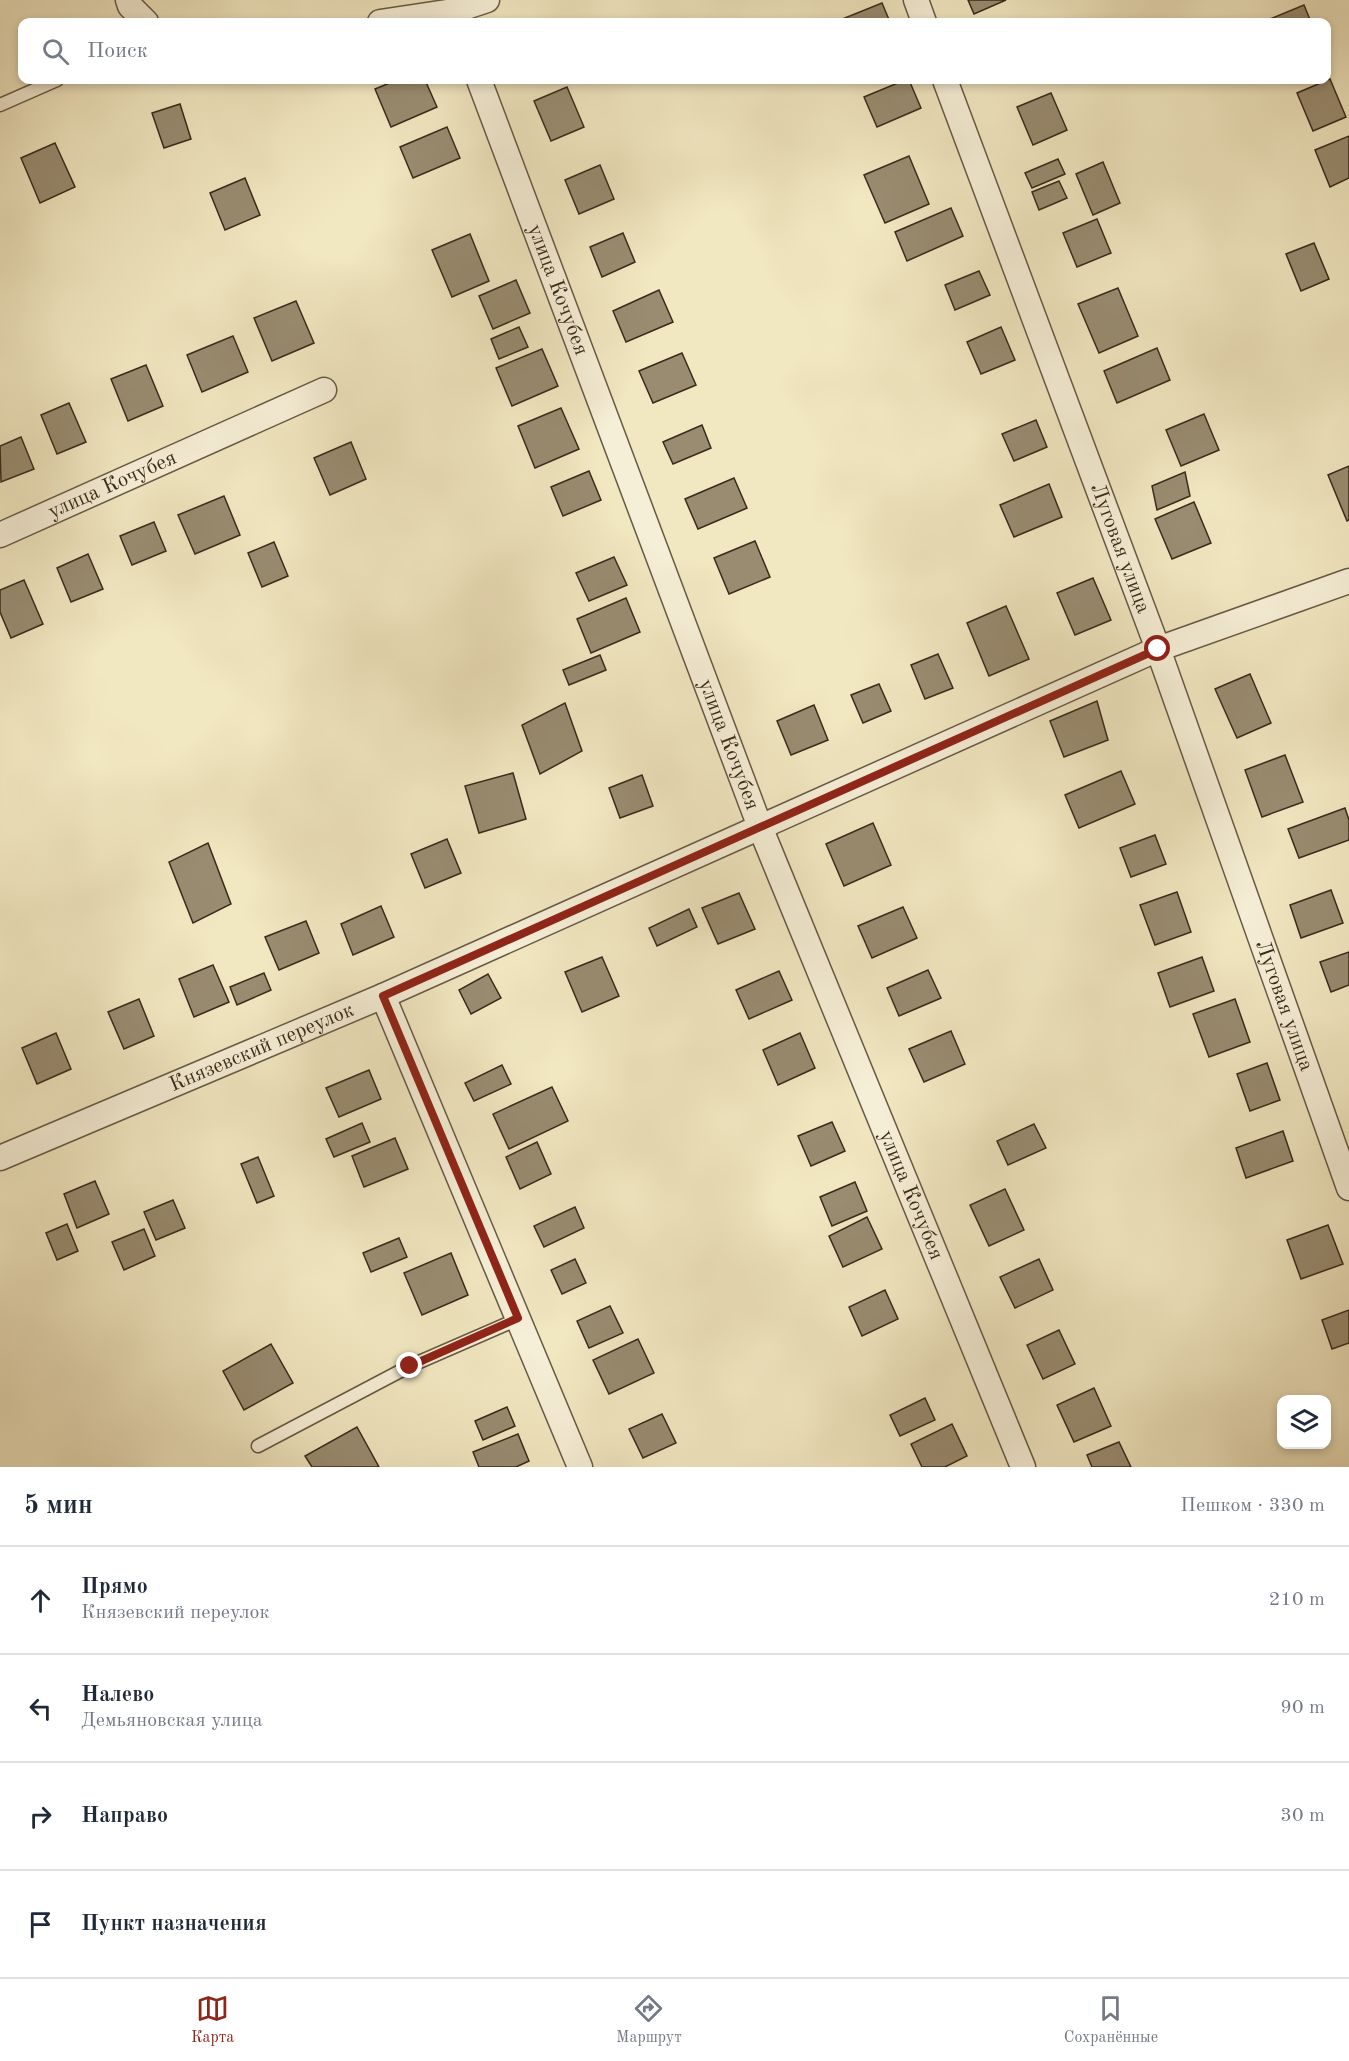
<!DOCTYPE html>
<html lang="ru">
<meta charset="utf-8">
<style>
:root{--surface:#fff;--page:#f6f6f7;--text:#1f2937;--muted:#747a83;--line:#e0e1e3;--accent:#8f2418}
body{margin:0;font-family:"Old Standard TT",serif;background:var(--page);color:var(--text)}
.controls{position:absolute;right:18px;bottom:18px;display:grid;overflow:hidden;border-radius:12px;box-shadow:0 3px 9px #0003}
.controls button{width:54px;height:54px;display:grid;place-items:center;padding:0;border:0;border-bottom:2px solid var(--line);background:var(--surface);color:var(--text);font:30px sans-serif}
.stop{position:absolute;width:18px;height:18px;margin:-14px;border:4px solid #8f2418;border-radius:50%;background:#fff}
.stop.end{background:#8f2418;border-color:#fff;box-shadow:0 2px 6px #0008}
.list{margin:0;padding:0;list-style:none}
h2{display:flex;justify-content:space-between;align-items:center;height:78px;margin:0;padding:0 24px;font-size:26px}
h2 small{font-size:20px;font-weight:400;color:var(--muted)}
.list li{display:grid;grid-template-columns:39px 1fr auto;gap:18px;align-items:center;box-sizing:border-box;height:108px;padding:0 24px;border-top:2px solid var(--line)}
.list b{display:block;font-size:22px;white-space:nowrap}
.list p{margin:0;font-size:20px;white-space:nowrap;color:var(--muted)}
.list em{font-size:20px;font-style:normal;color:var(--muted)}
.icon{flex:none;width:33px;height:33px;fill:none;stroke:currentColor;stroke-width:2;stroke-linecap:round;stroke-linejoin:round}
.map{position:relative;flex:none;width:1349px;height:1467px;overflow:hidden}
.search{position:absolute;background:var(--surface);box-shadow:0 3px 9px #0003;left:18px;right:18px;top:18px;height:66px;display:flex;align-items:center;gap:15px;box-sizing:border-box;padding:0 21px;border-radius:12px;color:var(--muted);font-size:22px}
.sheet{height:510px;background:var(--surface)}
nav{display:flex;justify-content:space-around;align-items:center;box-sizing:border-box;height:84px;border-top:2px solid var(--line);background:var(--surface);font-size:16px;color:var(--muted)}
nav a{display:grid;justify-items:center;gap:3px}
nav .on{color:var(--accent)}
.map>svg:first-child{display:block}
.building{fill:#998c71;stroke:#392a1b;stroke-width:1.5}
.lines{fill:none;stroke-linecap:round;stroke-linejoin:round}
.lane-casing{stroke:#675944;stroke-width:15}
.street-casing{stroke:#675944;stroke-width:27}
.lane{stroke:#f6efd7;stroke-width:12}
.street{stroke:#f6efd7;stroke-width:24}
.route{stroke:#8f2418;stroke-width:8}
.labels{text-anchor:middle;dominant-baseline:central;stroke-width:5;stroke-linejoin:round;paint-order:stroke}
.street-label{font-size:21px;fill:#392a1b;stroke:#f6efd7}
</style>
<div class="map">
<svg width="1349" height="1467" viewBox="0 0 1349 1467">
<rect width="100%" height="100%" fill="#f1e7c1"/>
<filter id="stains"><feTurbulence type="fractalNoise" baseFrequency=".00333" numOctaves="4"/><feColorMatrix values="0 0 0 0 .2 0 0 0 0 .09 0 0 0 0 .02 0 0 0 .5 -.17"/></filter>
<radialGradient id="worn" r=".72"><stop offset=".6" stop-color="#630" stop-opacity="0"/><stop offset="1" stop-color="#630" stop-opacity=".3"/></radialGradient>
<g class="building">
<polygon points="968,0 1006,0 974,14"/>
<polygon points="882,3 890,22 835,22"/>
<polygon points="1304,5 1311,22 1271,22 1270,19"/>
<polygon points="1330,79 1346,117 1313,131 1297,93"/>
<polygon points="397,80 425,80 437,107 391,127 375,89"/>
<polygon points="905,80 909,80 921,108 877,127 864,97"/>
<polygon points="567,87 584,127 551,141 534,101"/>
<polygon points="1051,93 1067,130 1033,145 1017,107"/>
<polygon points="180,104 191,139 164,148 152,113"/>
<polygon points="447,127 460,158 413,178 400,147"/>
<polygon points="1349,136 1349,178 1330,187 1315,150"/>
<polygon points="55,143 75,187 40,203 21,158"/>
<polygon points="909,156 929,204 885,223 864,175"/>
<polygon points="1058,159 1065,174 1032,188 1025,173"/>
<polygon points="1103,162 1120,203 1093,215 1076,174"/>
<polygon points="600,165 614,199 579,214 565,180"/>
<polygon points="245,178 260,215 225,230 210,193"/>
<polygon points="1059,181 1067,198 1039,210 1032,192"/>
<polygon points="951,208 963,236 907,261 895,232"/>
<polygon points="1097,219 1111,253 1077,267 1063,233"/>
<polygon points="623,233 635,262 602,277 590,247"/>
<polygon points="470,234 489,281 452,297 432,250"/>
<polygon points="1314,243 1329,279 1301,291 1286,254"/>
<polygon points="979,271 990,295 955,310 945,285"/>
<polygon points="516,280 530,313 493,329 479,296"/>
<polygon points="1118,288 1138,336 1099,353 1078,304"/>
<polygon points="659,290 673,322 626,342 613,311"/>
<polygon points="296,301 314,343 272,361 254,318"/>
<polygon points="519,327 528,347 499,359 491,339"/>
<polygon points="1001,327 1015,360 981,374 967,342"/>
<polygon points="233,336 248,372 202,392 187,355"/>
<polygon points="1157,348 1170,380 1117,403 1104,371"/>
<polygon points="542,349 558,386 512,406 496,368"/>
<polygon points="682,353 696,385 653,403 639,371"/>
<polygon points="146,365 163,406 128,421 111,379"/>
<polygon points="69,403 86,442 57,454 41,415"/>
<polygon points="561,408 579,449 535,468 518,426"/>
<polygon points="1204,414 1219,450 1181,466 1166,430"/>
<polygon points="1036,420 1047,447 1014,461 1002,434"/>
<polygon points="702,425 711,448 673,464 663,442"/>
<polygon points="21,437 34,469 1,482 0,446"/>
<polygon points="351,442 366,479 330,495 314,458"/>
<polygon points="1349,466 1349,520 1347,521 1328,475"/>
<polygon points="589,471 601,500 563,516 551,487"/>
<polygon points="1185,472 1190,496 1157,510 1152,486"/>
<polygon points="734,478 747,508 698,529 685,499"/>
<polygon points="1049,484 1062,517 1014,537 1000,505"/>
<polygon points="224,496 240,535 195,554 178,515"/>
<polygon points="1194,502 1211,543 1172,559 1155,519"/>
<polygon points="154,522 166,551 132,565 120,536"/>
<polygon points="755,541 770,577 729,594 714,558"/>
<polygon points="274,542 288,576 262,587 248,553"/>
<polygon points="88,554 103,589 71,602 57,568"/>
<polygon points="614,557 627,585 589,601 576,573"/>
<polygon points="1093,578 1111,620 1075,635 1057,593"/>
<polygon points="24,580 43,624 11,638 0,612 0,590"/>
<polygon points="626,598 640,632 591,653 577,619"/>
<polygon points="1006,606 1029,659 989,676 967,623"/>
<polygon points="938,654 953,688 925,699 911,665"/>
<polygon points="600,655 606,670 569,685 563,670"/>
<polygon points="1250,674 1271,723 1237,738 1215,689"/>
<polygon points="879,684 891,711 863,723 851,695"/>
<polygon points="1097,701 1108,740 1064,757 1050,721"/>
<polygon points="565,703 582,751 540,774 522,725"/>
<polygon points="814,705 828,740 791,755 777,721"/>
<polygon points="1285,755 1303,802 1262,817 1245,770"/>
<polygon points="1121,771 1135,804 1079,828 1065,795"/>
<polygon points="513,773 526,819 479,833 465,786"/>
<polygon points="642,775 653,806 620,818 609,788"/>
<polygon points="1345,808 1349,820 1349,840 1299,858 1288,829"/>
<polygon points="873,823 891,865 844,886 826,844"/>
<polygon points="1155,835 1166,864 1131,877 1120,848"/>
<polygon points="447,839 461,873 425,888 411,854"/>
<polygon points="208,843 231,904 193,923 169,862"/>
<polygon points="1331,890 1343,923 1301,938 1290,905"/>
<polygon points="1177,892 1191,932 1155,945 1140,905"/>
<polygon points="739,893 755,929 718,944 702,908"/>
<polygon points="381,906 394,937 353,955 341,924"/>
<polygon points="903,907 917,938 872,958 858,926"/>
<polygon points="689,909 697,927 657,946 649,928"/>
<polygon points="306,921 319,953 279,970 265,937"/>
<polygon points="1349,952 1349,985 1331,992 1320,962"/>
<polygon points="602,957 619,996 582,1012 565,972"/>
<polygon points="1202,957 1214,991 1170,1007 1158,973"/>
<polygon points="213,965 229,1002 194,1017 179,979"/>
<polygon points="928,970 941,998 899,1016 887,988"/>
<polygon points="779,971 792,1000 749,1019 736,990"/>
<polygon points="264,973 271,990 237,1005 230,987"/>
<polygon points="488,974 501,998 471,1014 459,990"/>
<polygon points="139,999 154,1036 124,1049 108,1012"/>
<polygon points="1235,999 1250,1042 1209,1057 1193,1014"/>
<polygon points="951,1031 965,1064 924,1082 909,1049"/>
<polygon points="56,1033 71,1069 37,1084 22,1048"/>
<polygon points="800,1033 815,1068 778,1085 763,1050"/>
<polygon points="1267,1063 1280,1100 1250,1111 1237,1074"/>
<polygon points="502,1065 511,1084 474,1101 465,1083"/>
<polygon points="369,1070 381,1099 339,1117 326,1088"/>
<polygon points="552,1087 568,1121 509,1149 493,1114"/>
<polygon points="832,1122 845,1151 811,1166 798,1136"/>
<polygon points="362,1123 370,1142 334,1157 326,1139"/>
<polygon points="1034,1124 1046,1148 1008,1165 997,1141"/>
<polygon points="1283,1131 1293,1161 1246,1178 1236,1148"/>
<polygon points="395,1138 408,1169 364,1187 352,1156"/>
<polygon points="537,1142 551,1174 520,1189 506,1157"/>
<polygon points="258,1157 274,1196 257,1203 241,1164"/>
<polygon points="95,1181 109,1214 77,1228 64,1194"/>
<polygon points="855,1182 867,1211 832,1226 820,1197"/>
<polygon points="1005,1189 1024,1230 989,1246 970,1205"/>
<polygon points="173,1200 185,1228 156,1240 144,1212"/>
<polygon points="575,1207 584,1228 544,1247 534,1226"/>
<polygon points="867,1217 882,1249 843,1267 829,1236"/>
<polygon points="67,1224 78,1251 57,1260 46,1233"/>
<polygon points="1328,1225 1343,1264 1301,1279 1287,1240"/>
<polygon points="144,1229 155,1256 124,1270 112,1242"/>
<polygon points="399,1238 407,1257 371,1272 363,1253"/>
<polygon points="451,1253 468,1295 422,1315 404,1273"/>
<polygon points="575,1259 586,1283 562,1294 551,1270"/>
<polygon points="1039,1259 1053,1290 1015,1308 1000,1277"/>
<polygon points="885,1290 898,1319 862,1336 849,1307"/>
<polygon points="610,1306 623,1333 589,1348 577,1321"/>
<polygon points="1349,1310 1349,1343 1332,1349 1322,1320"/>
<polygon points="1059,1330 1075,1364 1043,1379 1027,1345"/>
<polygon points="638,1339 654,1373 609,1394 593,1360"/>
<polygon points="271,1344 293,1383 244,1410 223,1371"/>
<polygon points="1094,1388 1111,1426 1074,1442 1057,1405"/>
<polygon points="925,1398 935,1420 900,1436 890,1415"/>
<polygon points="507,1407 515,1426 483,1440 475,1421"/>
<polygon points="662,1414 676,1443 643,1458 629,1429"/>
<polygon points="952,1424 967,1456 945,1467 922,1467 911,1444"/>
<polygon points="357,1427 379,1467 312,1467 305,1456"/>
<polygon points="518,1434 529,1461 516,1467 479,1467 473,1452"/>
<polygon points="1119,1442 1131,1467 1092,1467 1087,1455"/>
</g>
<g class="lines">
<defs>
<g id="lane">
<polyline points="0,105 57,80"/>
<polyline points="258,1446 410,1366 518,1319"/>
</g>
<g id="street">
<polyline points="128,0 130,6 146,22"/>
<polyline points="916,0 924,22"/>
<polyline points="380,22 454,11 487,0"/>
<path id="s1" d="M 479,80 L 760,827 L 1023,1467"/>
<path id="s2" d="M 945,80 L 1158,649 L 1349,1188"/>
<path id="s3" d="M 0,535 L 324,390"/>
<polyline points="383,996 580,1467"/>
<path id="s4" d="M 0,1158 L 383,996 L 1158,649 L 1349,581"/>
</g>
</defs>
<use href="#lane" class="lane-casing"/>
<use href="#street" class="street-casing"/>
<use href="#lane" class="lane"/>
<use href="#street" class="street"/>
</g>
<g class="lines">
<polyline class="route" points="410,1366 518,1318 383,996 1158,649"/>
</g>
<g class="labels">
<g class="street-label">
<text stroke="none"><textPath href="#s1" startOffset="224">улица Кочубея</textPath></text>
<text stroke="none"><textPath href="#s3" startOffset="123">улица Кочубея</textPath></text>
<text stroke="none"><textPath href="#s2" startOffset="500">Луговая улица</textPath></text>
<text stroke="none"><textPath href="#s1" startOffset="710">улица Кочубея</textPath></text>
<text stroke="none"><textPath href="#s2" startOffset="986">Луговая улица</textPath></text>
<text stroke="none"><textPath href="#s4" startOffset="284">Князевский переулок</textPath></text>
<text stroke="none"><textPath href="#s1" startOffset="1196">улица Кочубея</textPath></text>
</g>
</g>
<rect width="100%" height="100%" filter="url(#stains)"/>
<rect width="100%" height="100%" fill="url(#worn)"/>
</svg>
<div class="controls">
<button><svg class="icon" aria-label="layers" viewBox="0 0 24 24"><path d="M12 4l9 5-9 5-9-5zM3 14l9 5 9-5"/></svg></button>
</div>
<div class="stop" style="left:1158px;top:649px"></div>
<div class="stop end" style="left:410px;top:1366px"></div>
<div class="search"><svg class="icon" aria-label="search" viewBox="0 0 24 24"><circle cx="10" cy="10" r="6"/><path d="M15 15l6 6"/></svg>Поиск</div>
</div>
<section class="sheet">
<h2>5 мин<small>Пешком · 330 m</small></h2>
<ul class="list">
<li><svg class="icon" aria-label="ahead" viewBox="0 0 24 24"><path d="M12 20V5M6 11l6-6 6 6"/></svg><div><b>Прямо</b><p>Князевский переулок</p></div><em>210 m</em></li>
<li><svg class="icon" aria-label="left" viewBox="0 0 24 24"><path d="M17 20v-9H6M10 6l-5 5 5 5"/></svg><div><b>Налево</b><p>Демьяновская улица</p></div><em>90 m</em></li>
<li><svg class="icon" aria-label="right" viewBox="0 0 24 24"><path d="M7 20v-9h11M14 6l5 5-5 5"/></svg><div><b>Направо</b></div><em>30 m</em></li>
<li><svg class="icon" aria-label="arrive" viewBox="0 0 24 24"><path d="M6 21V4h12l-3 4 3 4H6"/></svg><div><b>Пункт назначения</b></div></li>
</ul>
</section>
<nav>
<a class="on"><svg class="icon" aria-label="map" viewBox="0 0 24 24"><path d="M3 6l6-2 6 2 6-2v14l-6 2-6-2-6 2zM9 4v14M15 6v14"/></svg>Карта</a>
<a><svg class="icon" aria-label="directions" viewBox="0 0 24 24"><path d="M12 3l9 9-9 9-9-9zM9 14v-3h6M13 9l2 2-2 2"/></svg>Маршрут</a>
<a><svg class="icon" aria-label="saved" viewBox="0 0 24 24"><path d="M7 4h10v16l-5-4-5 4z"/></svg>Сохранённые</a>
</nav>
